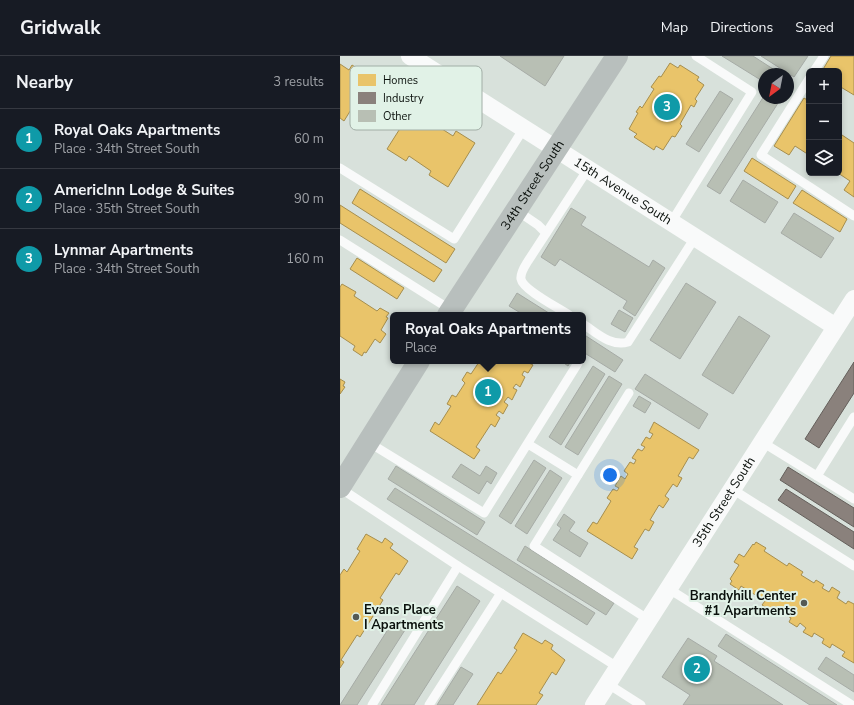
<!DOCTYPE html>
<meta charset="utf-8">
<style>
:root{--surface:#171b24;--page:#242831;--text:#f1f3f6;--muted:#9ea1a6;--line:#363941;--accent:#2563eb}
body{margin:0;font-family:"Nunito Sans",sans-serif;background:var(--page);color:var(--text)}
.controls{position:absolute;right:12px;top:12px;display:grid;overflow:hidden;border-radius:6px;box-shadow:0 2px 6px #0003}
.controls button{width:36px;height:36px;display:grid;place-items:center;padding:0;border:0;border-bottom:1px solid var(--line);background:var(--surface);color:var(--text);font:20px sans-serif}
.compass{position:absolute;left:418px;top:12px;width:36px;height:36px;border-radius:50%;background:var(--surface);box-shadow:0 2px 6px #0003;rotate:212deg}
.you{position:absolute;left:270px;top:419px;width:14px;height:14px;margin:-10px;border:3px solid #fff;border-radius:50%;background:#1a73e8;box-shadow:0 0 0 6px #1a73e833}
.badge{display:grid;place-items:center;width:26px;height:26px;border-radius:50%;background:var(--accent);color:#fff;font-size:13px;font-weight:700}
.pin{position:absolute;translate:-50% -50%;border:2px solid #fff;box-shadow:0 1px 4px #0006}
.popup{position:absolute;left:50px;top:256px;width:196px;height:52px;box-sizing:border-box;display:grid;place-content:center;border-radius:6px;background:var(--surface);filter:drop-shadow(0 1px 3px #0005);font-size:13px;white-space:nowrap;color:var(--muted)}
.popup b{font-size:15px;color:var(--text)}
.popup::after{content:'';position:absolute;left:50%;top:100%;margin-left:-8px;border:8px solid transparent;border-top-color:var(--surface)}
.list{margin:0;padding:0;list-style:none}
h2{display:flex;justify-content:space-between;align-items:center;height:52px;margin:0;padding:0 16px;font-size:17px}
h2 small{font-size:13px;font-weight:400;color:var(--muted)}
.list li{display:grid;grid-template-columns:26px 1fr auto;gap:12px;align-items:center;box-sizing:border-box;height:60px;padding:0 16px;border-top:1px solid var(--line)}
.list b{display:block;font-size:15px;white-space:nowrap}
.list p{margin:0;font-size:13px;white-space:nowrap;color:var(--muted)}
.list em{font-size:13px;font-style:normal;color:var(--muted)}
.icon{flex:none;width:22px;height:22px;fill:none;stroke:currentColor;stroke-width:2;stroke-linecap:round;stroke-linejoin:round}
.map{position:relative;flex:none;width:514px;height:649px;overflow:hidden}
header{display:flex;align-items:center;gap:24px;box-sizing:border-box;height:56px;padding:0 20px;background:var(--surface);border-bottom:1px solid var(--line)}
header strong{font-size:19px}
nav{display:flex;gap:22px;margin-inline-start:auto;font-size:14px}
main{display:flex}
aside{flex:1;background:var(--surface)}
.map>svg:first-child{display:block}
.homes{fill:#e9c46a;stroke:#a68e4e}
.industry{fill:#8a817c;stroke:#645f5b}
.building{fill:#b8bfb4;stroke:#a6aba6}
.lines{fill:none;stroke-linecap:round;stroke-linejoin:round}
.lane{stroke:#f9fafa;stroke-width:9}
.street{stroke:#f9fafa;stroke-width:18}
.secondary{stroke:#b8bfbd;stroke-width:22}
.poi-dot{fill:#535a55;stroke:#e1f2e7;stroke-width:1.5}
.labels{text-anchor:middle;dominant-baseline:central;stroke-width:4;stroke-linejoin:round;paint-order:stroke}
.street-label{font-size:13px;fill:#0b110d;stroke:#e1f2e7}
.poi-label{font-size:13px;font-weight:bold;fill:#0b110d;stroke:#e1f2e7;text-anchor:end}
.key{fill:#e1f2e7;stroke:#a1aea6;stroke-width:1}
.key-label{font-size:11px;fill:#0b110d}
</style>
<header>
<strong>Gridwalk</strong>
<nav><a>Map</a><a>Directions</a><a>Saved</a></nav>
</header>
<main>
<aside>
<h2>Nearby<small>3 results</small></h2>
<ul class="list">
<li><span class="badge" style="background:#0f9aa8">1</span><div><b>Royal Oaks Apartments</b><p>Place · 34th Street South</p></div><em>60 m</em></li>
<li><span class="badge" style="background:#0f9aa8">2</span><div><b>AmericInn Lodge &amp; Suites</b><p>Place · 35th Street South</p></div><em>90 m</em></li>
<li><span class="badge" style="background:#0f9aa8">3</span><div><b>Lynmar Apartments</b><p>Place · 34th Street South</p></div><em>160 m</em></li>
</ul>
</aside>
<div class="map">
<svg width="514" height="649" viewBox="0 0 514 649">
<rect width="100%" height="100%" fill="#d8e1db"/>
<g class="homes">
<polygon points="491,0 514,0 514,39 499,30 499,15 482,15"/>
<polygon points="330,7 338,12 340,9 359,21 357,24 364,29 355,43 357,45 354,51 351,49 340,68 342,70 335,81 332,80 323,94 316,90 314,94 294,81 297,78 289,73 298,57 296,56 300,50 302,52 314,33 311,31 319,20 321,21"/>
<polygon points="0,8 9,14 12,9 31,21 4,65 0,62"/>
<polygon points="464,42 469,45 469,99 455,90 449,99 434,90"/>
<polygon points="75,49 94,62 91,66 113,80 116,75 135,87 108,131 89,119 91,115 69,100 66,105 47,93"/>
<polygon points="499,77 514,87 514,141 504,134 510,125 498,117"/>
<polygon points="412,102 456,130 448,143 404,115"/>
<polygon points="20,133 115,193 106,207 12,147"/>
<polygon points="462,134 507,163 500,176 453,147"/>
<polygon points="0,149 102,214 94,226 0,167"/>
<polygon points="17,202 64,232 57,243 10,213"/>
<polygon points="2,228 16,236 14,240 37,255 40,252 49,257 46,261 48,262 41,274 46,278 40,287 35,283 26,297 24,296 22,300 13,294 15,290 0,280 0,231"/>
<polygon points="137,305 190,305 189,307 193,309 188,317 184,315 182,319 185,321 180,331 176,328 173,332 177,334 172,344 168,341 164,346 168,349 163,358 159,355 156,359 160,362 155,371 151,368 136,391 140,394 134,403 90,375 95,366 99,369 111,350 107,348 112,339 116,341 125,327 122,324 127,316 131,318 139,306"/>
<polygon points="0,323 5,326 3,330 5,331 0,338"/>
<polygon points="314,366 359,394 353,403 349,401 338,420 342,422 337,431 333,428 325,440 329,443 323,452 319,449 310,464 314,466 309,475 305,473 294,491 298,493 292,503 247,475 253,466 257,468 271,445 267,442 273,433 277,435 279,432 275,430 281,420 285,423 288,418 284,415 290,406 294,408 296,404 292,402 298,393 302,395 305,391 301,389 306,381 310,383 313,378 309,376"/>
<polygon points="26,478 42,487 45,482 53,488 50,492 68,505 59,519 56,517 40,542 43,544 20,581 17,579 1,604 4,606 0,612 0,519 4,513 7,516 20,495 17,493"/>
<polygon points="416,486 426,492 424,495 447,510 449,507 463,516 461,519 474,527 476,524 484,529 482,532 489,536 492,531 500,536 497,542 506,548 508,545 514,548 514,607 502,600 505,596 492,588 490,592 482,587 484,583 474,577 472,581 463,576 466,572 460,567 457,571 449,566 451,562 438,554 436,558 422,549 425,545 401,530 399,534 390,528 392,525 390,523 399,509 394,506 399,498 404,501 413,488 414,489"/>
<polygon points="183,577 202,588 205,584 213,589 211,593 225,604 216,619 212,616 199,637 203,639 196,649 137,649 158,616 161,618 177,594 174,592"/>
</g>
<g class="industry">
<polygon points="514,306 514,337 479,392 465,383"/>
<polygon points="448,411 514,452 514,471 440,424"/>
<polygon points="446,433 514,476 514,493 438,444"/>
</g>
<g class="building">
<polygon points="160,0 224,0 205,30"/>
<polygon points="382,0 413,0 433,13 429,18 424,18 424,26"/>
<polygon points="421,0 468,0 454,21"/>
<polygon points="380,35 393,43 359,96 346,88"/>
<polygon points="424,40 424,42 437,42 440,44 380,138 367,130"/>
<polygon points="403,124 438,146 425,167 390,145"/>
<polygon points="231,152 246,161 241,169 309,211 313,204 325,212 295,260 283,252 287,245 220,203 215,210 201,201"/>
<polygon points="454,157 494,182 481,202 441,177"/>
<polygon points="346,227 376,246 340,303 310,284"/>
<polygon points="177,237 212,259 184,259 169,250"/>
<polygon points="279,254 293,262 285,276 271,268"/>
<polygon points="399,260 430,280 393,338 362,319"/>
<polygon points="243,278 283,304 275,316 243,296"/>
<polygon points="221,305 231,305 228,310"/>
<polygon points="253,310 265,318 221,389 209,381"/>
<polygon points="305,318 368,358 359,373 295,333"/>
<polygon points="269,320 282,328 238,399 225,391"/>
<polygon points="299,340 311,347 305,357 293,350"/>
<polygon points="194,404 206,412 171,468 159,460"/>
<polygon points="121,408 140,420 146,410 157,417 151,428 147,425 139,438 112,421"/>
<polygon points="56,410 145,466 137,479 48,423"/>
<polygon points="210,414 222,422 187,478 175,470"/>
<polygon points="55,432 255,557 247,569 47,443"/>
<polygon points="224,458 235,466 229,475 248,487 240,501 213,484 221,472 217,469"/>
<polygon points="185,490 274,547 266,559 177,504"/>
<polygon points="117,530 140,545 74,649 41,649"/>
<polygon points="52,567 65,574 17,649 0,649"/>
<polygon points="386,578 497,649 470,649 378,590"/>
<polygon points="348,582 377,600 374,605 443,649 343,649 350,639 322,621"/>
<polygon points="486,601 514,619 514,636 478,613"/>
<polygon points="121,611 133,618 113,649 97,649"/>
</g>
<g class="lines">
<g class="lane">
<polyline points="474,15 484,0"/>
<polyline points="469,23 421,99 514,160"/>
<polyline points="0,112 114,183 184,72"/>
<polyline points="176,154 198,169 206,177"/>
<polyline points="332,165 412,36 356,0"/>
<polyline points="0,184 111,254"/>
<path d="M 229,259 C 219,252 183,234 181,223 C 180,217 185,210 188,205 L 248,113"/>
<path d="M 243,268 C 257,277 271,291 288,286 L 356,180"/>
<polyline points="289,337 194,490 309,564"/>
<polyline points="28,386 144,457 238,307"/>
<polyline points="422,386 477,420 514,361"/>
<polyline points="188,388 238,419"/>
<polyline points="477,420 514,443"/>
<polyline points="0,432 118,510 279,612"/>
<polyline points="392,433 514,510"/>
<polyline points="329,533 512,649"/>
<polyline points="268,628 301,649"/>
<polyline points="32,649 118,510"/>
<polyline points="89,649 161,537"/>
</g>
<g class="street">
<path id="s1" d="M 70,0 L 496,271"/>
<path id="s2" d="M 254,649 L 514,243"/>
</g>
<g class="secondary">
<path id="s3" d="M 108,259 L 277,0"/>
<polyline points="0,431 79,305"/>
</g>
</g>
<g class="poi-dot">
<circle cx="464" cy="547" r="4"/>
<circle cx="16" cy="561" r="4"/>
</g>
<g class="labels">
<g class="street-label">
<text stroke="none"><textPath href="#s3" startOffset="155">34th Street South</textPath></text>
<text stroke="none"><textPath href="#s1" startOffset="252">15th Avenue South</textPath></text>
<text stroke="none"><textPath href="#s2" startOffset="241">35th Street South</textPath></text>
</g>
<g class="poi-label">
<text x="456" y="540">Brandyhill Center<tspan x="456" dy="15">#1 Apartments</tspan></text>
<text x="24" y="554" text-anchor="start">Evans Place<tspan x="24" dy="15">I Apartments</tspan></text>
</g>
</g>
<rect x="10" y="10" width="132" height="64" rx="6" class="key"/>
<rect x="18" y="18" width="18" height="12" fill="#e9c46a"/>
<rect x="18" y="36" width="18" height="12" fill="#8a817c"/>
<rect x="18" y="54" width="18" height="12" fill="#b8bfb4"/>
<g class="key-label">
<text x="43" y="28">Homes</text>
<text x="43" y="46">Industry</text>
<text x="43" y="64">Other</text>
</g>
</svg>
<div class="controls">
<button>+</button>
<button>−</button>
<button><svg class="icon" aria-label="layers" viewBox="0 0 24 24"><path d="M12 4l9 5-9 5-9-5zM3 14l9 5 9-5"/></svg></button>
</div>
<svg class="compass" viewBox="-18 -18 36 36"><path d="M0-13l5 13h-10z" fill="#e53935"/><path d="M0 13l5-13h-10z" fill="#9ea1a6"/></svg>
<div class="you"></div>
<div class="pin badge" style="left:148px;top:336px;background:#0f9aa8">1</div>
<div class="popup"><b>Royal Oaks Apartments</b>Place</div>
<div class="pin badge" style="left:357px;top:613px;background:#0f9aa8">2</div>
<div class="pin badge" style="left:327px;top:51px;background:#0f9aa8">3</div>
</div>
</main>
